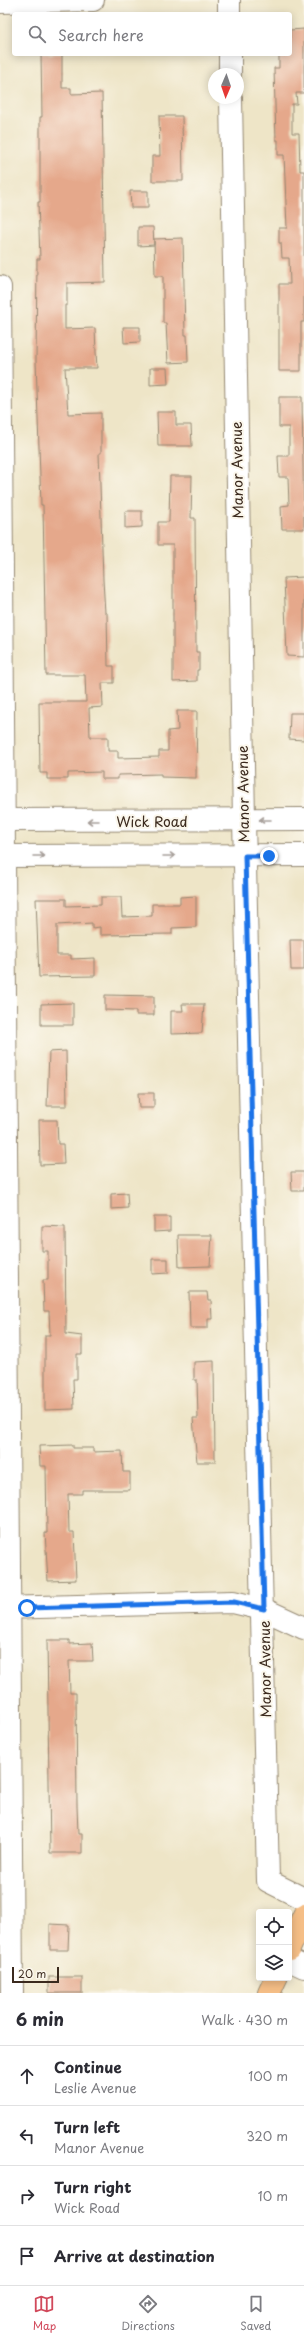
<!DOCTYPE html>
<meta charset="utf-8">
<style>
:root{--surface:#fff;--page:#f2f2f3;--text:#2b2b33;--muted:#7c7c81;--line:#e1e1e2;--accent:#d1495b}
body{margin:0;font-family:"Playpen Sans",sans-serif;background:var(--page);color:var(--text)}
.controls{position:absolute;right:12px;bottom:12px;display:grid;overflow:hidden;border-radius:4px;box-shadow:0 2px 10px #0003}
.controls button{width:36px;height:36px;display:grid;place-items:center;padding:0;border:0;border-bottom:1px solid var(--line);background:var(--surface);color:var(--text);font:20px sans-serif}
.compass{position:absolute;left:208px;top:68px;width:36px;height:36px;border-radius:50%;background:var(--surface);box-shadow:0 2px 10px #0003;rotate:182deg}
.scale{position:absolute;left:12px;bottom:10px;width:47px;box-sizing:border-box;padding-left:4px;border:2px solid #3b2a1e;border-top:0;font-size:11px;line-height:14px;white-space:nowrap;color:#3b2a1e;-webkit-text-stroke:3px #fbf7ec;paint-order:stroke}
.stop{position:absolute;width:12px;height:12px;margin:-9px;border:3px solid #1a73e8;border-radius:50%;background:#fff}
.stop.end{background:#1a73e8;border-color:#fff;box-shadow:0 1px 4px #0008}
.list{margin:0;padding:0;list-style:none}
h2{display:flex;justify-content:space-between;align-items:center;height:52px;margin:0;padding:0 16px;font-size:17px}
h2 small{font-size:13px;font-weight:400;color:var(--muted)}
.list li{display:grid;grid-template-columns:26px 1fr auto;gap:12px;align-items:center;box-sizing:border-box;height:60px;padding:0 16px;border-top:1px solid var(--line)}
.list b{display:block;font-size:15px;white-space:nowrap}
.list p{margin:0;font-size:13px;white-space:nowrap;color:var(--muted)}
.list em{font-size:13px;font-style:normal;color:var(--muted)}
.icon{flex:none;width:22px;height:22px;fill:none;stroke:currentColor;stroke-width:2;stroke-linecap:round;stroke-linejoin:round}
.map{position:relative;flex:none;width:304px;height:1993px;overflow:hidden}
.search{position:absolute;background:var(--surface);box-shadow:0 2px 10px #0003;left:12px;right:12px;top:12px;height:44px;display:flex;align-items:center;gap:10px;box-sizing:border-box;padding:0 14px;border-radius:4px;color:var(--muted);font-size:15px}
.sheet{height:292px;background:var(--surface)}
nav{display:flex;justify-content:space-around;align-items:center;box-sizing:border-box;height:56px;border-top:1px solid var(--line);background:var(--surface);font-size:11px;color:var(--muted)}
nav a{display:grid;justify-items:center;gap:2px}
nav .on{color:var(--accent)}
.map>svg:first-child{display:block}
.building{fill:#e5a88b}
.lines{fill:none;stroke-linecap:round;stroke-linejoin:round}
.minor-casing{stroke:#948872;stroke-width:24}
.major-casing{stroke:#948872;stroke-width:24}
.minor{stroke:#fff;stroke-width:22}
.major{stroke:#f5be86;stroke-width:22}
.oneway{stroke:#a79f9a}
.route{stroke:#1a73e8;stroke-width:5}
.labels{text-anchor:middle;dominant-baseline:central;stroke-width:4;stroke-linejoin:round;paint-order:stroke}
.street-label{font-size:14px;fill:#3b2a1e;stroke:#fbf7ec}
</style>
<div class="map">
<svg width="304" height="1993" viewBox="0 0 304 1993">
<rect width="100%" height="100%" fill="#fbf7ec"/>
<filter id="ink" filterUnits="userSpaceOnUse"><feTurbulence type="fractalNoise" baseFrequency=".025" numOctaves="2"/><feDisplacementMap in="SourceGraphic" scale="8" xChannelSelector="R" yChannelSelector="G"/><feConvolveMatrix kernelMatrix="1 2 1 2 8 2 1 2 1" color-interpolation-filters="sRGB"/></filter>
<filter id="wash" filterUnits="userSpaceOnUse"><feTurbulence type="fractalNoise" baseFrequency=".012" numOctaves="4" result="noise"/><feDisplacementMap in="SourceGraphic" scale="16" xChannelSelector="R" yChannelSelector="G"/><feGaussianBlur stdDeviation="0.9" result="paint"/><feColorMatrix in="noise" values="0 0 0 0 0 0 0 0 0 0 0 0 0 0 0 0 0 1.4 0 .05"/><feComposite in="paint" operator="in"/></filter>
<g filter="url(#wash)">
<rect width="100%" height="100%" fill="#eee5c7"/>
<g id="blocks">
<g class="building">
<polygon points="304,29 304,93 296,93 297,104 292,104 292,133 299,133 300,171 304,171 304,322 301,322 301,371 279,371 279,284 290,284 289,258 282,258 281,243 279,243 279,228 287,228 284,155 278,155 278,140 276,140 274,68 279,68 279,55 290,55 290,30"/>
<polygon points="41,54 62,54 62,88 71,88 71,94 102,93 105,282 67,283 67,305 65,305 65,329 95,328 96,352 97,368 65,368 68,414 101,413 101,453 99,453 103,580 105,613 107,613 108,666 114,666 114,683 102,683 103,707 89,708 90,737 108,737 108,751 118,751 118,758 159,757 159,751 168,751 168,731 178,730 177,711 197,711 196,778 161,777 161,774 118,775 118,779 102,779 102,772 68,773 68,779 47,779 47,773 40,773 39,702 86,702 85,675 46,675 43,505 41,505 36,361 37,259 40,259 38,202 40,202 40,117 42,117"/>
<polygon points="159,116 182,116 183,181 152,181 152,156 160,156"/>
<polygon points="130,191 148,191 148,208 131,208"/>
<polygon points="138,227 153,227 154,245 138,246"/>
<polygon points="183,238 185,335 187,335 188,362 168,363 166,323 163,323 163,276 155,276 154,239"/>
<polygon points="123,327 140,327 140,342 124,343"/>
<polygon points="150,368 167,368 168,384 150,385"/>
<polygon points="279,397 302,397 304,529 282,529 281,506 289,505 288,477 279,477 278,456 289,456 289,427 279,427"/>
<polygon points="157,412 176,412 176,425 191,425 192,446 158,446"/>
<polygon points="170,476 192,476 191,518 195,518 196,652 199,652 199,670 197,670 197,681 173,682 173,545 158,545 158,522 169,522"/>
<polygon points="125,511 142,511 142,527 125,528"/>
<polygon points="304,577 304,657 287,656 284,578"/>
<polygon points="290,713 304,713 304,740 289,739"/>
<polygon points="196,896 196,927 172,928 172,934 100,935 100,927 92,928 92,923 57,925 57,955 71,955 71,959 95,958 95,976 39,977 36,899 66,899 66,906 101,905 101,897 121,897 122,917 152,916 152,904 180,904 180,897"/>
<polygon points="290,940 304,940 304,970 291,970"/>
<polygon points="105,995 154,996 154,1015 136,1015 136,1011 105,1010"/>
<polygon points="73,1003 73,1025 41,1025 41,1004"/>
<polygon points="182,1004 204,1004 202,1033 171,1034 171,1011 183,1011"/>
<polygon points="66,1051 67,1106 47,1106 49,1052"/>
<polygon points="138,1093 154,1093 154,1108 139,1108"/>
<polygon points="39,1120 57,1120 58,1144 63,1144 64,1164 40,1165"/>
<polygon points="291,1172 304,1172 304,1191 292,1191"/>
<polygon points="127,1193 128,1208 111,1209 111,1194"/>
<polygon points="154,1217 170,1217 170,1231 154,1232"/>
<polygon points="42,1226 65,1227 66,1334 82,1336 82,1354 77,1354 77,1379 73,1379 74,1409 45,1410 45,1335 50,1335 49,1311 44,1311 43,1280 48,1280 48,1251 42,1251"/>
<polygon points="178,1235 212,1235 210,1266 179,1267"/>
<polygon points="152,1259 168,1259 168,1273 152,1274"/>
<polygon points="189,1292 207,1292 208,1300 211,1300 212,1319 208,1319 208,1328 190,1328"/>
<polygon points="214,1361 215,1462 197,1462 193,1418 198,1418 197,1380 194,1380 194,1362"/>
<polygon points="73,1445 73,1448 93,1448 93,1452 122,1451 123,1472 130,1472 130,1490 82,1490 82,1494 68,1494 69,1532 74,1532 76,1580 48,1581 45,1533 47,1533 46,1466 40,1466 39,1446"/>
<polygon points="47,1640 69,1640 69,1644 92,1643 93,1661 69,1661 70,1693 76,1693 77,1806 78,1834 82,1834 82,1853 50,1853"/>
<polygon points="50,1924 69,1925 68,1950 50,1950"/>
<rect x="49" y="1977" width="33" height="16"/>
</g>
</g>
</g>
<g filter="url(#ink)">
<use href="#blocks" fill-opacity="0" stroke="#948872" stroke-width="1"/>
<g class="lines">
<defs>
<g id="minor">
<polyline points="229,0 229,14"/>
<polyline points="0,2 93,0"/>
<polyline points="230,54 230,74"/>
<polyline points="231,98 244,820 268,1881 304,1899"/>
<polyline points="0,287 12,1993"/>
<polyline points="0,820 304,819"/>
<polyline points="0,856 304,855"/>
<polyline points="0,1608 233,1602 263,1609 304,1628"/>
<polyline points="289,1960 304,1967"/>
</g>
<g id="major">
<polyline points="289,1949 304,1915"/>
<polyline points="269,1993 276,1978"/>
</g>
</defs>
<use href="#minor" class="minor-casing"/>
<use href="#major" class="major-casing"/>
<use href="#minor" class="minor"/>
<use href="#major" class="major"/>
</g>
<defs><path id="oneway-shaft" d="M-6 0H5M1.5-3L5.5 0L1.5 3" fill="none" stroke-width="1.6" stroke-linecap="round" stroke-linejoin="round"/></defs>
<g class="oneway">
<use href="#oneway-shaft" transform="translate(265 820) rotate(180)"/>
<use href="#oneway-shaft" transform="translate(93 821) rotate(-180)"/>
<use href="#oneway-shaft" transform="translate(39 856)"/>
<use href="#oneway-shaft" transform="translate(169 856)"/>
</g>
</g>
<g class="lines" filter="url(#ink)">
<polyline class="route" points="27,1608 234,1602 264,1609 245,856 269,856"/>
</g>
<g class="labels">
<g class="street-label">
<text transform="translate(237 470) rotate(-91)">Manor Avenue</text>
<text transform="translate(243 794) rotate(-91)">Manor Avenue</text>
<text x="152" y="821">Wick Road</text>
<text transform="translate(265 1669) rotate(-91)">Manor Avenue</text>
</g>
</g>
</svg>
<div class="controls">
<button><svg class="icon" aria-label="locate" viewBox="0 0 24 24"><circle cx="12" cy="12" r="6"/><path d="M12 2v4M12 18v4M2 12h4M18 12h4"/></svg></button>
<button><svg class="icon" aria-label="layers" viewBox="0 0 24 24"><path d="M12 4l9 5-9 5-9-5zM3 14l9 5 9-5"/></svg></button>
</div>
<svg class="compass" viewBox="-18 -18 36 36"><path d="M0-13l5 13h-10z" fill="#e53935"/><path d="M0 13l5-13h-10z" fill="#7c7c81"/></svg>
<div class="scale">20 m</div>
<div class="stop" style="left:27px;top:1608px"></div>
<div class="stop end" style="left:269px;top:856px"></div>
<div class="search"><svg class="icon" aria-label="search" viewBox="0 0 24 24"><circle cx="10" cy="10" r="6"/><path d="M15 15l6 6"/></svg>Search here</div>
</div>
<section class="sheet">
<h2>6 min<small>Walk · 430 m</small></h2>
<ul class="list">
<li><svg class="icon" aria-label="ahead" viewBox="0 0 24 24"><path d="M12 20V5M6 11l6-6 6 6"/></svg><div><b>Continue</b><p>Leslie Avenue</p></div><em>100 m</em></li>
<li><svg class="icon" aria-label="left" viewBox="0 0 24 24"><path d="M17 20v-9H6M10 6l-5 5 5 5"/></svg><div><b>Turn left</b><p>Manor Avenue</p></div><em>320 m</em></li>
<li><svg class="icon" aria-label="right" viewBox="0 0 24 24"><path d="M7 20v-9h11M14 6l5 5-5 5"/></svg><div><b>Turn right</b><p>Wick Road</p></div><em>10 m</em></li>
<li><svg class="icon" aria-label="arrive" viewBox="0 0 24 24"><path d="M6 21V4h12l-3 4 3 4H6"/></svg><div><b>Arrive at destination</b></div></li>
</ul>
</section>
<nav>
<a class="on"><svg class="icon" aria-label="map" viewBox="0 0 24 24"><path d="M3 6l6-2 6 2 6-2v14l-6 2-6-2-6 2zM9 4v14M15 6v14"/></svg>Map</a>
<a><svg class="icon" aria-label="directions" viewBox="0 0 24 24"><path d="M12 3l9 9-9 9-9-9zM9 14v-3h6M13 9l2 2-2 2"/></svg>Directions</a>
<a><svg class="icon" aria-label="saved" viewBox="0 0 24 24"><path d="M7 4h10v16l-5-4-5 4z"/></svg>Saved</a>
</nav>
